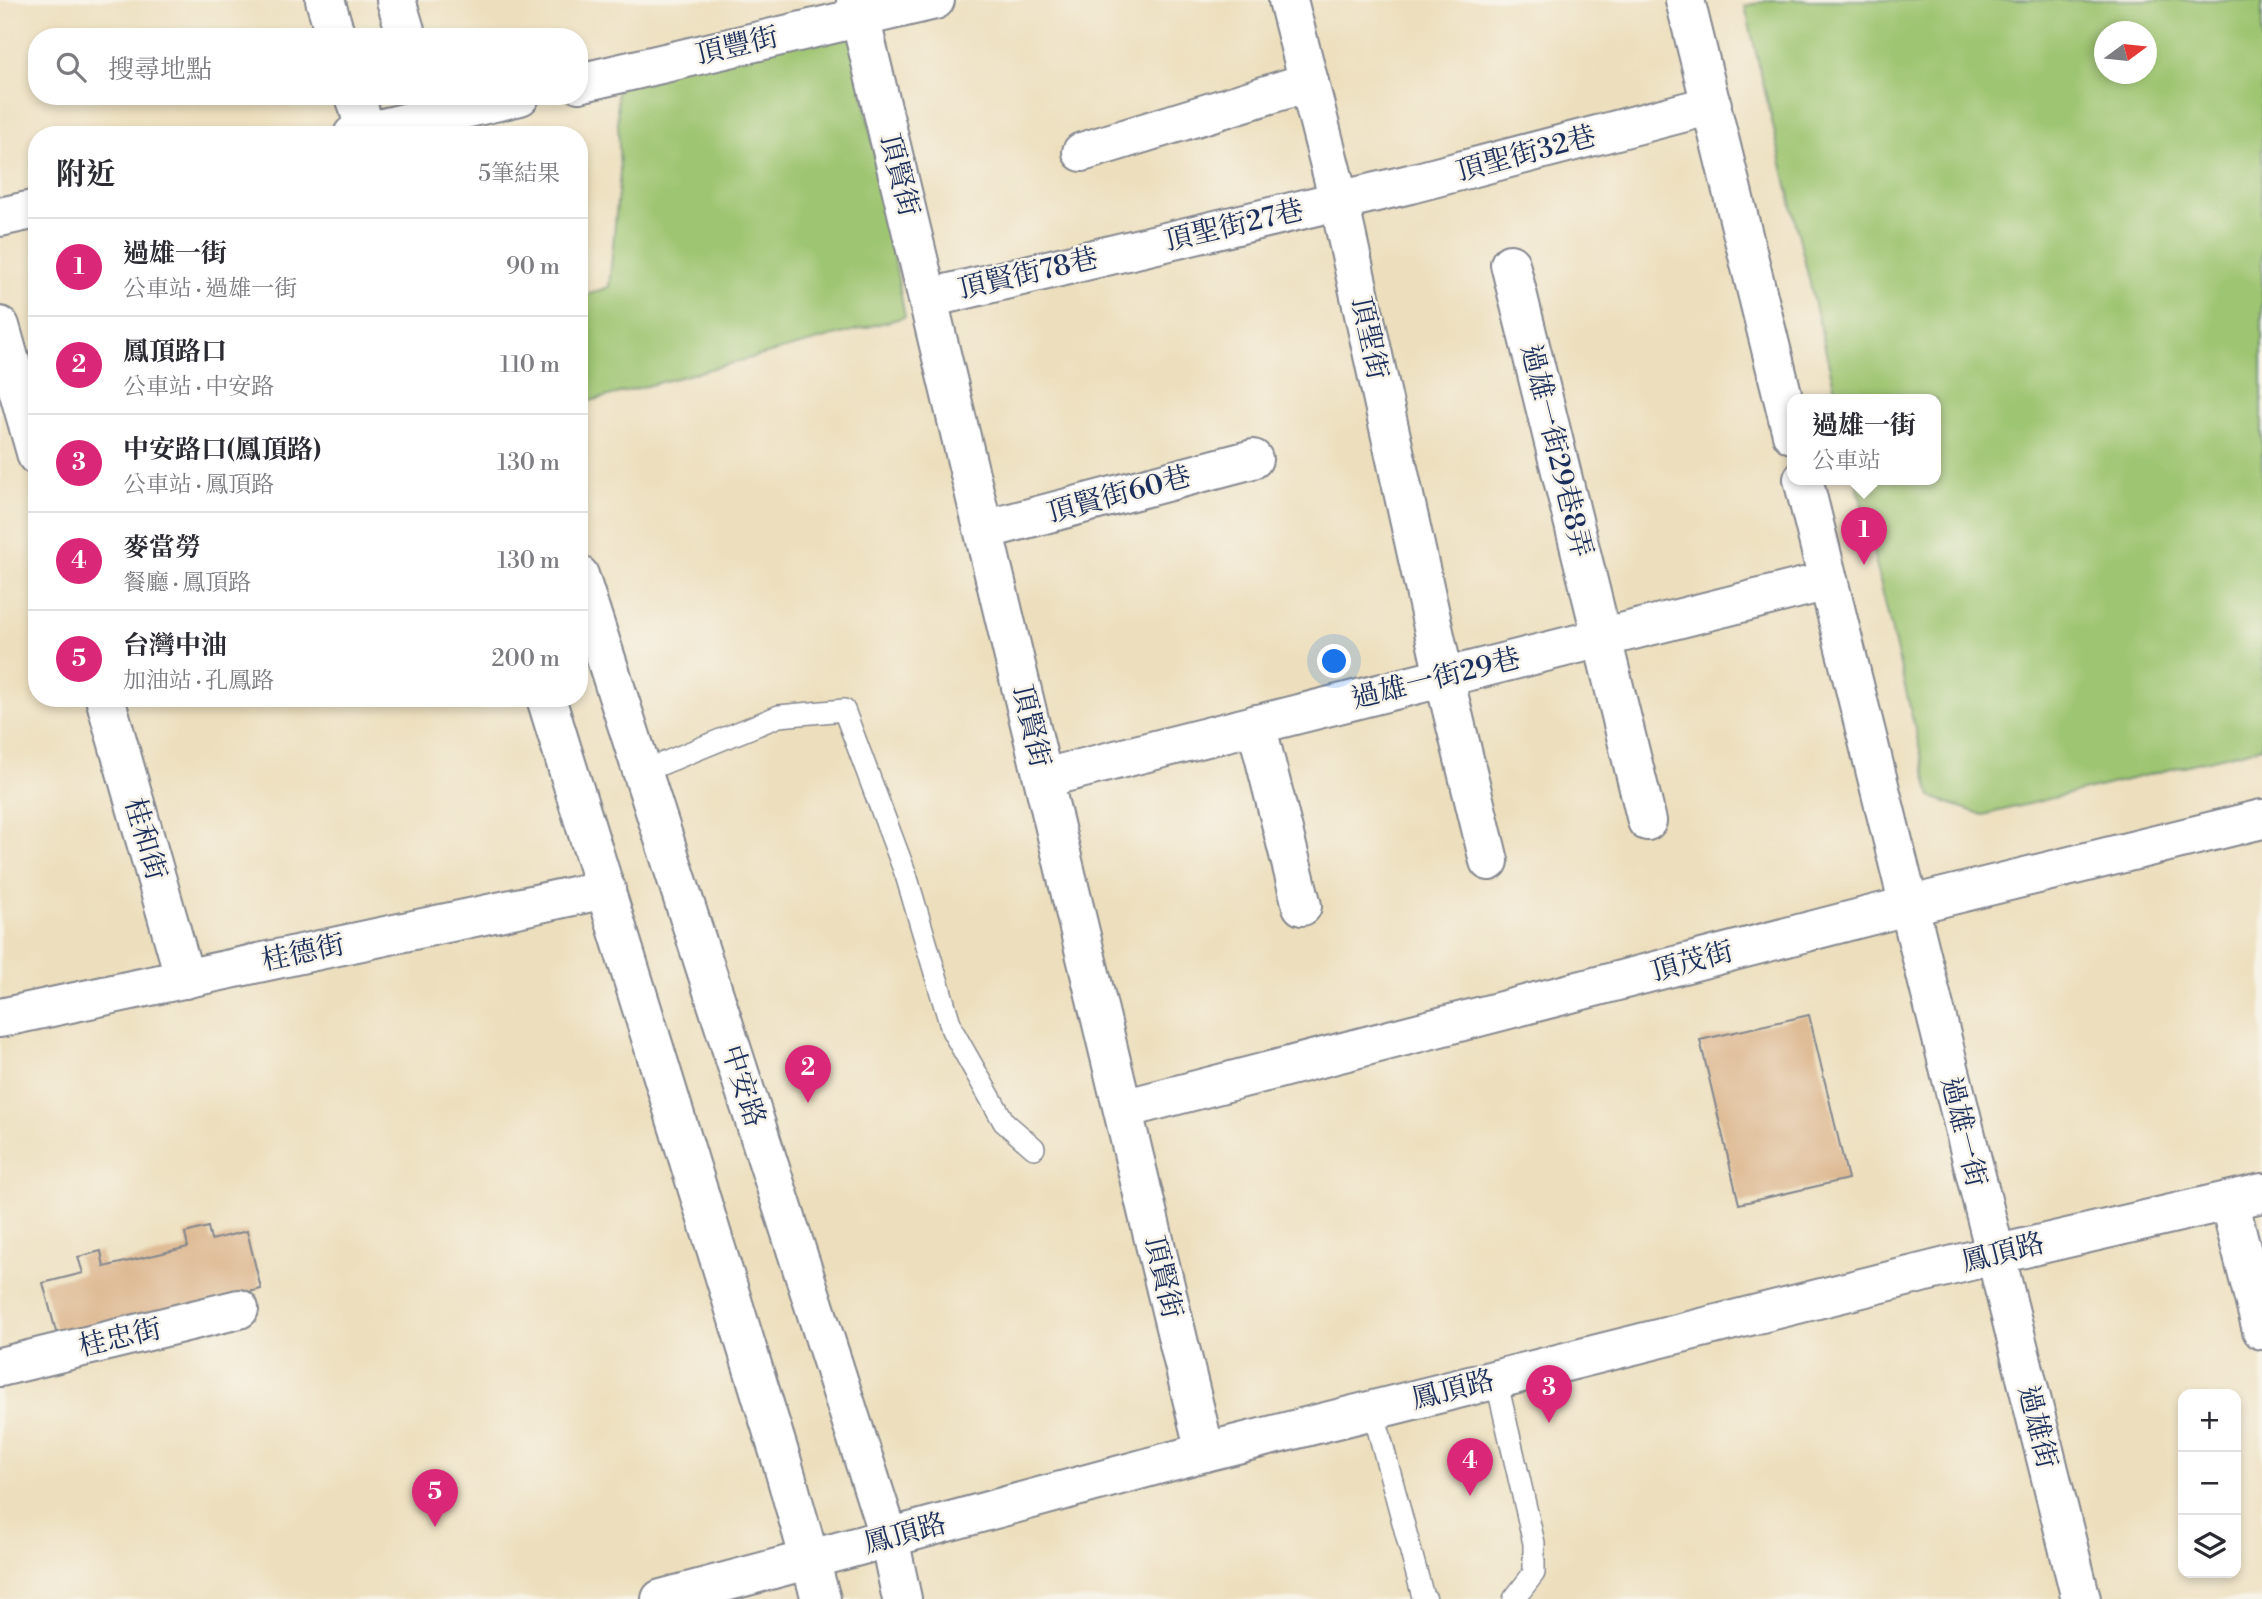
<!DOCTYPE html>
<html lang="zh-TW">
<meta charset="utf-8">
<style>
:root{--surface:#fff;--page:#f2f2f3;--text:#2b2b33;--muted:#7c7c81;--line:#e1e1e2;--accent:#db2777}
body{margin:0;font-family:"Libre Bodoni","Noto Serif TC",serif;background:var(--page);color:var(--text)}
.controls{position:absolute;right:21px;bottom:21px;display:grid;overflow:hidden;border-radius:14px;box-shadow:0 4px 10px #0003}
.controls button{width:63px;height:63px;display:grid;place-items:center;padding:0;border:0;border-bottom:2px solid var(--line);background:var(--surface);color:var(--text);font:35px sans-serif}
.compass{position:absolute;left:2094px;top:21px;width:63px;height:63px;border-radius:50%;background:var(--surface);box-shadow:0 4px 10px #0003;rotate:75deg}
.you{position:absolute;left:1335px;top:662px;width:24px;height:24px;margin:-18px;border:5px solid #fff;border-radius:50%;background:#1a73e8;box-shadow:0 0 0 10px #1a73e833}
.badge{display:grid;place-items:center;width:46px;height:46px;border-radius:50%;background:var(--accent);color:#fff;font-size:23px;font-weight:700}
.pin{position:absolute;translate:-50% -58px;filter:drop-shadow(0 2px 4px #0008)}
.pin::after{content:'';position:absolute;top:37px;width:24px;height:21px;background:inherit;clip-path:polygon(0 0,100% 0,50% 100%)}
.popup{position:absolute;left:1787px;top:394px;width:154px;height:91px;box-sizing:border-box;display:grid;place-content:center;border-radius:14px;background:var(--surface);filter:drop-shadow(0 2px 5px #0005);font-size:23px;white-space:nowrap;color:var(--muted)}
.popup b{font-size:26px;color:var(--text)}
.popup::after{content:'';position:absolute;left:50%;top:100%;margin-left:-14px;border:14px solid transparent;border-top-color:var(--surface)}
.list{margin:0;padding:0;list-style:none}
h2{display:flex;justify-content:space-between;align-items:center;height:91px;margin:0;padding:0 28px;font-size:30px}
h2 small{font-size:23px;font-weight:400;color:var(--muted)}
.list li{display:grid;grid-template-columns:46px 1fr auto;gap:21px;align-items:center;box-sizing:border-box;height:98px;padding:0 28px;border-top:2px solid var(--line)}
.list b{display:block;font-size:26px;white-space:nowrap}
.list p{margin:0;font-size:23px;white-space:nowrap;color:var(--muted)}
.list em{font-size:23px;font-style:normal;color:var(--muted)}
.icon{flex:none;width:38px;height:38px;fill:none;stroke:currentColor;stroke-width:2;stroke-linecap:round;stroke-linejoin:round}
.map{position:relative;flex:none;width:2262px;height:1599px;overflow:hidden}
.search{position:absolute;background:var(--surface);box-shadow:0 4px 10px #0003;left:28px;top:28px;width:560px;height:77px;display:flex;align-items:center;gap:18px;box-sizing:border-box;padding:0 24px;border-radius:28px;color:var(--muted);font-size:26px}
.panel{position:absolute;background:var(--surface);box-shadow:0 4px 10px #0003;left:28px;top:126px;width:560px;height:581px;border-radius:28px}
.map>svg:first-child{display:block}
.green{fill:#9ec571;stroke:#5c7a68;stroke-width:2;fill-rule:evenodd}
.building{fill:#dbb48a}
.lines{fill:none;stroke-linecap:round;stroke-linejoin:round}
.lane-casing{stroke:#84878e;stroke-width:24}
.street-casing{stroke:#84878e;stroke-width:42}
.secondary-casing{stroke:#84878e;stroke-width:42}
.lane{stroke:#fff;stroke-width:21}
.street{stroke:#fff;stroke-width:38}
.secondary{stroke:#fff;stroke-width:38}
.labels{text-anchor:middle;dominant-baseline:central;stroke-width:5;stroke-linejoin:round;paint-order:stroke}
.street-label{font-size:28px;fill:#1b2f5e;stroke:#f7f3e8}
</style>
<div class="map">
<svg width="2262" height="1599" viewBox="0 0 2262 1599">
<rect width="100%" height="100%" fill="#f7f3e8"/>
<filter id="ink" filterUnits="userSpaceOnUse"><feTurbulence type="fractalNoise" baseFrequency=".0143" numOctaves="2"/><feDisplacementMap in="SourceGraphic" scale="14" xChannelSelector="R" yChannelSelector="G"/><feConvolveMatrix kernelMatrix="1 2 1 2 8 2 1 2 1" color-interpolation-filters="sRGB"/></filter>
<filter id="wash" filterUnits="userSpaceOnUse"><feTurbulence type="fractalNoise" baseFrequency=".00686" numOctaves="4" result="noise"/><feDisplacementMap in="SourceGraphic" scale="28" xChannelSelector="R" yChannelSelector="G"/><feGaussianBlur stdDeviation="1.57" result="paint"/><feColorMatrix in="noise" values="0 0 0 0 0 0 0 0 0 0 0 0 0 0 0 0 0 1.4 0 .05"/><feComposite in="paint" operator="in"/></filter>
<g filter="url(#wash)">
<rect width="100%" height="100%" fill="#eddfbd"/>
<g class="green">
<path d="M 1770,0 L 2262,0 L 2262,747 L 1983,815 L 1931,797 L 1856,479 L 1936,479 L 1936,399 L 1837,399 L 1745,6 ZM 2104,32 L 2146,32 L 2146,74 L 2104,74 Z"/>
<polygon points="851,26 905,317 579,404 579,297 609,287 620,172 616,75"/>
</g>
<g id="blocks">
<g class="building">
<polygon points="1809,1015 1848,1179 1739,1204 1700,1040"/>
<polygon points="208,1227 211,1240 247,1231 261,1289 58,1339 43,1283 83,1273 78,1257 101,1251 104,1267 188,1247 185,1233"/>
</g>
</g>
</g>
<g filter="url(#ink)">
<use href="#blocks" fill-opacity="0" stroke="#84878e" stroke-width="2"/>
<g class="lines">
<defs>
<g id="lane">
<polyline points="642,772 779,716 844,710 906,875 952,1030 1004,1122 1034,1148"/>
<polyline points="1496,1379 1534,1543 1534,1573 1514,1599"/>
<polyline points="1373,1410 1423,1597 1426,1599"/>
</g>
<g id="street">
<polyline points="856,0 1205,1452"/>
<polyline points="1288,0 1339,201 1444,677 1489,861"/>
<polyline points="1685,0 1792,434"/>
<polyline points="579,83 935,0"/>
<polyline points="353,135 520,96"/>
<polyline points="1082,152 1309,82"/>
<polyline points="0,217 37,209"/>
<polyline points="1510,264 1647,821"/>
<polyline points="929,298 1410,184 1712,105"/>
<polyline points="0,326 37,456"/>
<polyline points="1803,479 2081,1599"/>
<polyline points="984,530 1253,459"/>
<polyline points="105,698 185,979"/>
<polyline points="1256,724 1302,906"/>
<polyline points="1044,778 1828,581"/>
<polyline points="0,1018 606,889"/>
<polyline points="1123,1109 1907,906 2262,819"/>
<polyline points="2229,1201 2262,1330"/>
<polyline points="0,1367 239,1309"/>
<polyline points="661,1599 811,1559"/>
</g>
<g id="secondary">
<polyline points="325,0 336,37"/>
<polyline points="396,0 407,37"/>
<polyline points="355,96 367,135"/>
<polyline points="426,96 438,135"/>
<polyline points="579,575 889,1538 902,1599"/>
<polyline points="546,698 782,1462 821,1599"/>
<polyline points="811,1559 1205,1452 1994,1255 2262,1193"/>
</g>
</defs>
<use href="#lane" class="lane-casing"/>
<use href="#street" class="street-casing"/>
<use href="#secondary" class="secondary-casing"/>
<use href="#lane" class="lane"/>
<use href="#street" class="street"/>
<use href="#secondary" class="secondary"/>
</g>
</g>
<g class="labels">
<g class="street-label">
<text transform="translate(737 46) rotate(-13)">頂豐街</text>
<text transform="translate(1526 154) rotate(-15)">頂聖街32巷</text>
<text transform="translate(899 175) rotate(76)">頂賢街</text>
<text transform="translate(1234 226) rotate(-13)">頂聖街27巷</text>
<text transform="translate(1028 274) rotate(-13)">頂賢街78巷</text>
<text transform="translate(1369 338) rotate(78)">頂聖街</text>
<text transform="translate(1556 451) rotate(76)">過雄一街29巷8弄</text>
<text transform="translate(1119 495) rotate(-15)">頂賢街60巷</text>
<text transform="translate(1436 679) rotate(-14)">過雄一街29巷</text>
<text transform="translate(1031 726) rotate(77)">頂賢街</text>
<text transform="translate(145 839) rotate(74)">桂和街</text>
<text transform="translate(303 953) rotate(-12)">桂德街</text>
<text transform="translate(1692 962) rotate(-15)">頂茂街</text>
<text transform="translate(743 1086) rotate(72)">中安路</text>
<text transform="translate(1963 1132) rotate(76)">過雄一街</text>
<text transform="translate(2003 1253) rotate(-14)">鳳頂路</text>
<text transform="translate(1163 1277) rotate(77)">頂賢街</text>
<text transform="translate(120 1338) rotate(-13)">桂忠街</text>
<text transform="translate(1453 1390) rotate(-14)">鳳頂路</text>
<text transform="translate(2037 1427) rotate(76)">過雄街</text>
<text transform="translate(905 1534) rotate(-15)">鳳頂路</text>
</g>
</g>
</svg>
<div class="controls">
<button>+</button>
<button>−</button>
<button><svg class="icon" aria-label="layers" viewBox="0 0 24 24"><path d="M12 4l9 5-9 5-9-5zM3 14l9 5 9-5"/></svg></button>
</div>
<svg class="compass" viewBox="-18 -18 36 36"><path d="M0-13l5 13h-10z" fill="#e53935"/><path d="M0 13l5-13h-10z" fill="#7c7c81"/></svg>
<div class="you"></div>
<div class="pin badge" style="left:1864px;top:565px">1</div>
<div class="popup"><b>過雄一街</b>公車站</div>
<div class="pin badge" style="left:808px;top:1103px">2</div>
<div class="pin badge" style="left:1549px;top:1423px">3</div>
<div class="pin badge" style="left:1470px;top:1496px">4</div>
<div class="pin badge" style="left:435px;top:1527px">5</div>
<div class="search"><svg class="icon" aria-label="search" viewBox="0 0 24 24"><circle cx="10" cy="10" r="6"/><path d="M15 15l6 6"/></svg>搜尋地點</div>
<section class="panel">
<h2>附近<small>5筆結果</small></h2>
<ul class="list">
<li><span class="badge">1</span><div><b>過雄一街</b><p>公車站 · 過雄一街</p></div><em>90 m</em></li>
<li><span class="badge">2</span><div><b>鳳頂路口</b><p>公車站 · 中安路</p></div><em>110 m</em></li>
<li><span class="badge">3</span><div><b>中安路口(鳳頂路)</b><p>公車站 · 鳳頂路</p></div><em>130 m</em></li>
<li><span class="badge">4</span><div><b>麥當勞</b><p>餐廳 · 鳳頂路</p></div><em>130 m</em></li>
<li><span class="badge">5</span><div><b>台灣中油</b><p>加油站 · 孔鳳路</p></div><em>200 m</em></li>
</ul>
</section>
</div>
